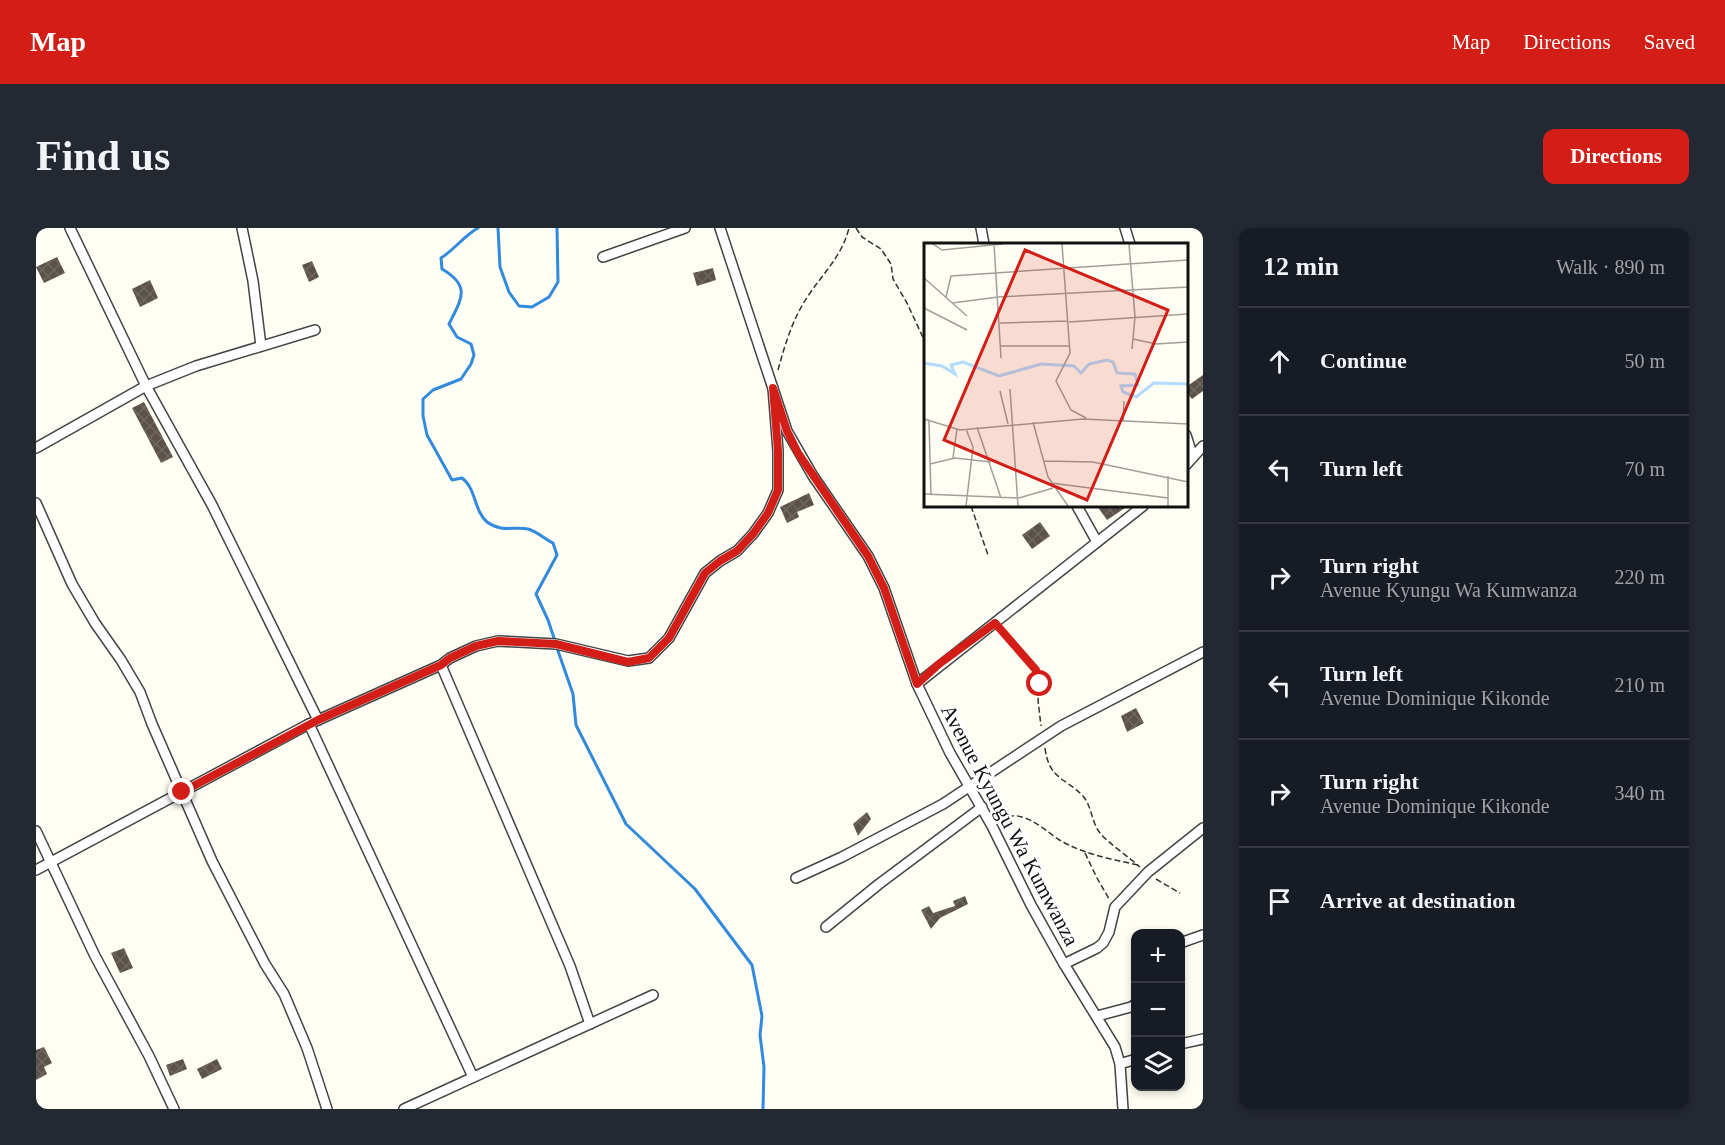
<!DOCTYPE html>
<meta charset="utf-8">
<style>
:root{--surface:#171b24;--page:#242831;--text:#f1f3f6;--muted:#9ea1a6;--line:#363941;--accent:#d21e17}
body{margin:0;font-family:"Times New Roman",serif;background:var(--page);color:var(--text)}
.controls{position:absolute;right:18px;bottom:18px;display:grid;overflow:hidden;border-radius:12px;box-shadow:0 3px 9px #0003}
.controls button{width:54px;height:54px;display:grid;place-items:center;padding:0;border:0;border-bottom:2px solid var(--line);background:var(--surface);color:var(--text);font:30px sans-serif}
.stop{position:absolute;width:18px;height:18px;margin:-14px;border:4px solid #d21e17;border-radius:50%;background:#fff}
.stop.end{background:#d21e17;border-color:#fff;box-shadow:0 2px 6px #0008}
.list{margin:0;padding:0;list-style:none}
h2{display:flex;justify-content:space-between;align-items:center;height:78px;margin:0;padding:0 24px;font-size:26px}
h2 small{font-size:20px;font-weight:400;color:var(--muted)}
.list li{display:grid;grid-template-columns:39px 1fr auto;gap:18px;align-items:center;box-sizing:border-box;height:108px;padding:0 24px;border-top:2px solid var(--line)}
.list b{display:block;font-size:22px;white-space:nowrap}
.list p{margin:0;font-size:20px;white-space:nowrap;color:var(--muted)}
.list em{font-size:20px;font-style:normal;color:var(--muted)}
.icon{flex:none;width:33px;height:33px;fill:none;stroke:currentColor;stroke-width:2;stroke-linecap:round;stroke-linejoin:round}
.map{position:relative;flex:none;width:1167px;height:881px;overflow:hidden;border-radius:12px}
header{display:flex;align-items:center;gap:36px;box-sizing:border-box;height:84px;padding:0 30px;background:var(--accent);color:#fff}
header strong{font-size:28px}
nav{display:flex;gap:33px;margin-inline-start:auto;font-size:21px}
.intro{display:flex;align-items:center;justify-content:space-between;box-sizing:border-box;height:144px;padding:0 36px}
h1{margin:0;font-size:42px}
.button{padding:15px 27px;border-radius:12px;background:var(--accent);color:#fff;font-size:21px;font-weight:700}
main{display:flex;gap:36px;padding:0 36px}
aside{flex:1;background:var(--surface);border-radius:12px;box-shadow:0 3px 9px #0003}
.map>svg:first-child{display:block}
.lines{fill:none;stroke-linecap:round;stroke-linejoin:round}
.stream{stroke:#318adc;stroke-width:3}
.building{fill:url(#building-cross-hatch)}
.minor-casing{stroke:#444;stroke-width:12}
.path{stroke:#333;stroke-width:1.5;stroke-dasharray:6 3;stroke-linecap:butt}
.minor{stroke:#fff;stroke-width:9}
.route{stroke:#d21e17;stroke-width:8}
.labels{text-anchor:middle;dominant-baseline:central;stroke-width:6;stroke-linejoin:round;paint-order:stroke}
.street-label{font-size:21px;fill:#111;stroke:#fff}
.inset-river{fill:none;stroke:#b2dbfd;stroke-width:3}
.inset-road{fill:none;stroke:#a09f99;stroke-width:1.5}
.view{fill:#d21e17;fill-opacity:0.15;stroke:#d21e17;stroke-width:3}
.inset-edge{fill:none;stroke:#111;stroke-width:3}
</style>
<header>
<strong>Map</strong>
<nav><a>Map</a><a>Directions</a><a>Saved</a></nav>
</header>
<div class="intro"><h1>Find us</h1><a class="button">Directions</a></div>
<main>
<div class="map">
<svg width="1167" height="881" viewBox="0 0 1167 881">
<defs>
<pattern id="building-cross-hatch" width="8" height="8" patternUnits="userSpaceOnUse" patternTransform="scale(1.5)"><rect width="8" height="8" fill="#5b534b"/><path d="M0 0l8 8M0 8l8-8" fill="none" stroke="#6e6761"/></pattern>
</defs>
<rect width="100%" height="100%" fill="#fffef4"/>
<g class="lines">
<g class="stream">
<path d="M 442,0 C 428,8 419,21 405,30 L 406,41 C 435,58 426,70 413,96 L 421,109 L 435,116 L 438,127 L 435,136 L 425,151 L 397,162 L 387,171 L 387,188 L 391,207 L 416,252 L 426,250 C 440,260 438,283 451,294 C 466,305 478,298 492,301 C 500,303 509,311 517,315 L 521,327 L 500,366 L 512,392 L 519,413"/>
<polyline points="462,0 464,39 473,64 483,78 496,79 513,69 522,54 521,0"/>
<polyline points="521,420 537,466 540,497 590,596 659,661 716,737 726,788 724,807 728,839 727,881"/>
</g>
</g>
<g class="building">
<polygon points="21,29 29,45 8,55 0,39"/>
<polygon points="276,33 283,49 273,54 266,37"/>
<polygon points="677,40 680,52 661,58 657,45"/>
<polygon points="114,52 122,70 104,79 96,61"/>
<polygon points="1167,147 1167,163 1156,171 1150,164 1150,159"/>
<polygon points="108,174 137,229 125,235 96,180"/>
<polygon points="773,265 778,277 761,284 763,289 751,295 744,279"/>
<polygon points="1061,278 1092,278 1071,292"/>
<polygon points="1004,294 1014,308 996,321 986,307"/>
<polygon points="1100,480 1108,495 1091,504 1085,488"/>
<polygon points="831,584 835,591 822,608 817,596"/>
<polygon points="929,668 932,676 904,690 895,701 885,682 893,678 897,685 919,678 917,673"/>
<polygon points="88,720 97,740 84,745 75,725"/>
<polygon points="8,819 16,835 8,839 11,846 0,852 0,822"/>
<polygon points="147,831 151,841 134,848 130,837"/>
<polygon points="181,831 186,841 166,851 161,841"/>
</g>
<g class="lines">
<defs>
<g id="minor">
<polyline points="34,0 110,158 176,277 282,492"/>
<polyline points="206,0 217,53 225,118"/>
<polyline points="684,0 751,203 777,248 832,328 848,360 881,456 914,525 956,598 995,677 1028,736 1079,819 1084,836 1087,881"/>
<polyline points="945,0 948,16"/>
<polyline points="1089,0 1094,16"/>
<polyline points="567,29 649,0"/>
<polyline points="1150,207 1157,229"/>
<polyline points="0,220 110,158 160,138 279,102"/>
<polyline points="1150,237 1167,218"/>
<polyline points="0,275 36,356 59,395 85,432 104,464 116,496 176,633 229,736 248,766 271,820 291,881"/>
<polyline points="1041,278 1061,314"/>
<polyline points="405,437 534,738 554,796"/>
<polyline points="881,456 1107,278"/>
<polyline points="273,496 437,849"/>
<polyline points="0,603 59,728 113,828 138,881"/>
<polyline points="0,642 273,496 405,437 414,430 440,418 462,413 520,416 592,433 613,430 633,410 669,345 684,333 701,323 717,306 732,285 742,262 742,223 737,160"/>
<polyline points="760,650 806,629 907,576 1025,498 1167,424"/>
<polyline points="790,699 843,656 946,579"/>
<polyline points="1144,715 1167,707"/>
<polyline points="1028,736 1061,720 1067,715 1073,704 1079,679 1112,644 1167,600"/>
<polyline points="1061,788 1095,779 1100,776"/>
<polyline points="1144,816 1167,811"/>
<polyline points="1084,836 1100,831"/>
<polyline points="368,881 617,767"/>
</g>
</defs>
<use href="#minor" class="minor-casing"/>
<g class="path">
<polyline points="820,0 826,9 845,21 855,36 857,51 871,75 890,116"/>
<path d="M 742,142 C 749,116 757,90 772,68 C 788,44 806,28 813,0"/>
<polyline points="935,278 952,327"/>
<polyline points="966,402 1000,442 1004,456 1002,472 1005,498"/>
<path d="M 1009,520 C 1013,551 1028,549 1046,567 C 1056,577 1055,594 1064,605 C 1071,614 1094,630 1104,639"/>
<path d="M 964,593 C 971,589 977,586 986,589 C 1000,593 1010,603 1022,611 C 1046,626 1075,631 1102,637"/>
<polyline points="1049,625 1061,650 1073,671"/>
<polyline points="1120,651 1144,665"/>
</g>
<use href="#minor" class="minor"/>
</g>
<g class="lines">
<polyline class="route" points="146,564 282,492 405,437 414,430 440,418 462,413 520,416 592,434 613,430 633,410 669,345 684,333 701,323 717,306 732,285 742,262 742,223 737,160 751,203 762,225 832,328 848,360 881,456 903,436 959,395 1000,442 1004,456"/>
</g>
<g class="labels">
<g class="street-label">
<text transform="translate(974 597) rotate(62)">Avenue Kyungu Wa Kumwanza</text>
</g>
</g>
<g transform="translate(888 15)">
<rect width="264" height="264" fill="#fffef4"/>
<path class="inset-river" d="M 0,120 L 18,123 L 31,131 L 27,122 L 39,119 L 75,133 L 117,121 L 150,123 L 157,130 L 165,121 L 183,117 L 189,119 L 193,130 L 211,131 L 214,142 L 197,143 L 199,149 L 212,154 L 230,140 L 264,141"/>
<path class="inset-road" d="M 9,1 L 18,7 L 79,1M 70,1 L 77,115M 138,1 L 146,110 L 132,138 L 147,167 L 162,175M 205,1 L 211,74 L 208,106M 0,35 L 43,73M 22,54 L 27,33 L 264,17M 28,60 L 74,54 L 264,44M 0,65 L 43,87M 145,79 L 264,71M 76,80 L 144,78M 209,96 L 232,101 L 264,99M 76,103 L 145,103M 86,146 L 94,263M 76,148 L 84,181M 0,176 L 36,187 L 159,176 L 264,181M 5,178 L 7,252M 109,179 L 124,234 L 144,263M 199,179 L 200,158M 53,184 L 77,255M 29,215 L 33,186M 120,218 L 169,219 L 264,239M 6,221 L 31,215 L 67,219M 127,240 L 244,255M 0,251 L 95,255 L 129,245M 42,263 L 49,204 L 42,186M 244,263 L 244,233"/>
<path class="view" d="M 101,7 L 244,67 L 163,257 L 20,197 Z"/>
<rect width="264" height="264" class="inset-edge"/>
</g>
</svg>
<div class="controls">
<button>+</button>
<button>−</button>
<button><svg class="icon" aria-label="layers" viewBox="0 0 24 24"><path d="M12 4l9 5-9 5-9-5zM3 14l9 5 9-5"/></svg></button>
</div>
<div class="stop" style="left:1004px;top:456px"></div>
<div class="stop end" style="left:146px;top:564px"></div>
</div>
<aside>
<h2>12 min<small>Walk · 890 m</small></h2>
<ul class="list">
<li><svg class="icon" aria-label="ahead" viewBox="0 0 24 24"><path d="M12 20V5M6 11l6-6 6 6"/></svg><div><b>Continue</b></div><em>50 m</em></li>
<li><svg class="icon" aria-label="left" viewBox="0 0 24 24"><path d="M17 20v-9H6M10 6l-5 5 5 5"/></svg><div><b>Turn left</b></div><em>70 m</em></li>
<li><svg class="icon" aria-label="right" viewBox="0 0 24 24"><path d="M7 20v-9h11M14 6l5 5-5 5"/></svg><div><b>Turn right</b><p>Avenue Kyungu Wa Kumwanza</p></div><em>220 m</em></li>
<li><svg class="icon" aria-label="left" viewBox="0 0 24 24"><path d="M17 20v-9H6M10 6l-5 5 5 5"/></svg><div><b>Turn left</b><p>Avenue Dominique Kikonde</p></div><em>210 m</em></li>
<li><svg class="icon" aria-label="right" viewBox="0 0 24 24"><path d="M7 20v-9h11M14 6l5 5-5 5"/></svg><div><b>Turn right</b><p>Avenue Dominique Kikonde</p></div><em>340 m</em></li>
<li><svg class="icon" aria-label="arrive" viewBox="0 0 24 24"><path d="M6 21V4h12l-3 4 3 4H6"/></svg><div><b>Arrive at destination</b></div></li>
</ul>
</aside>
</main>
